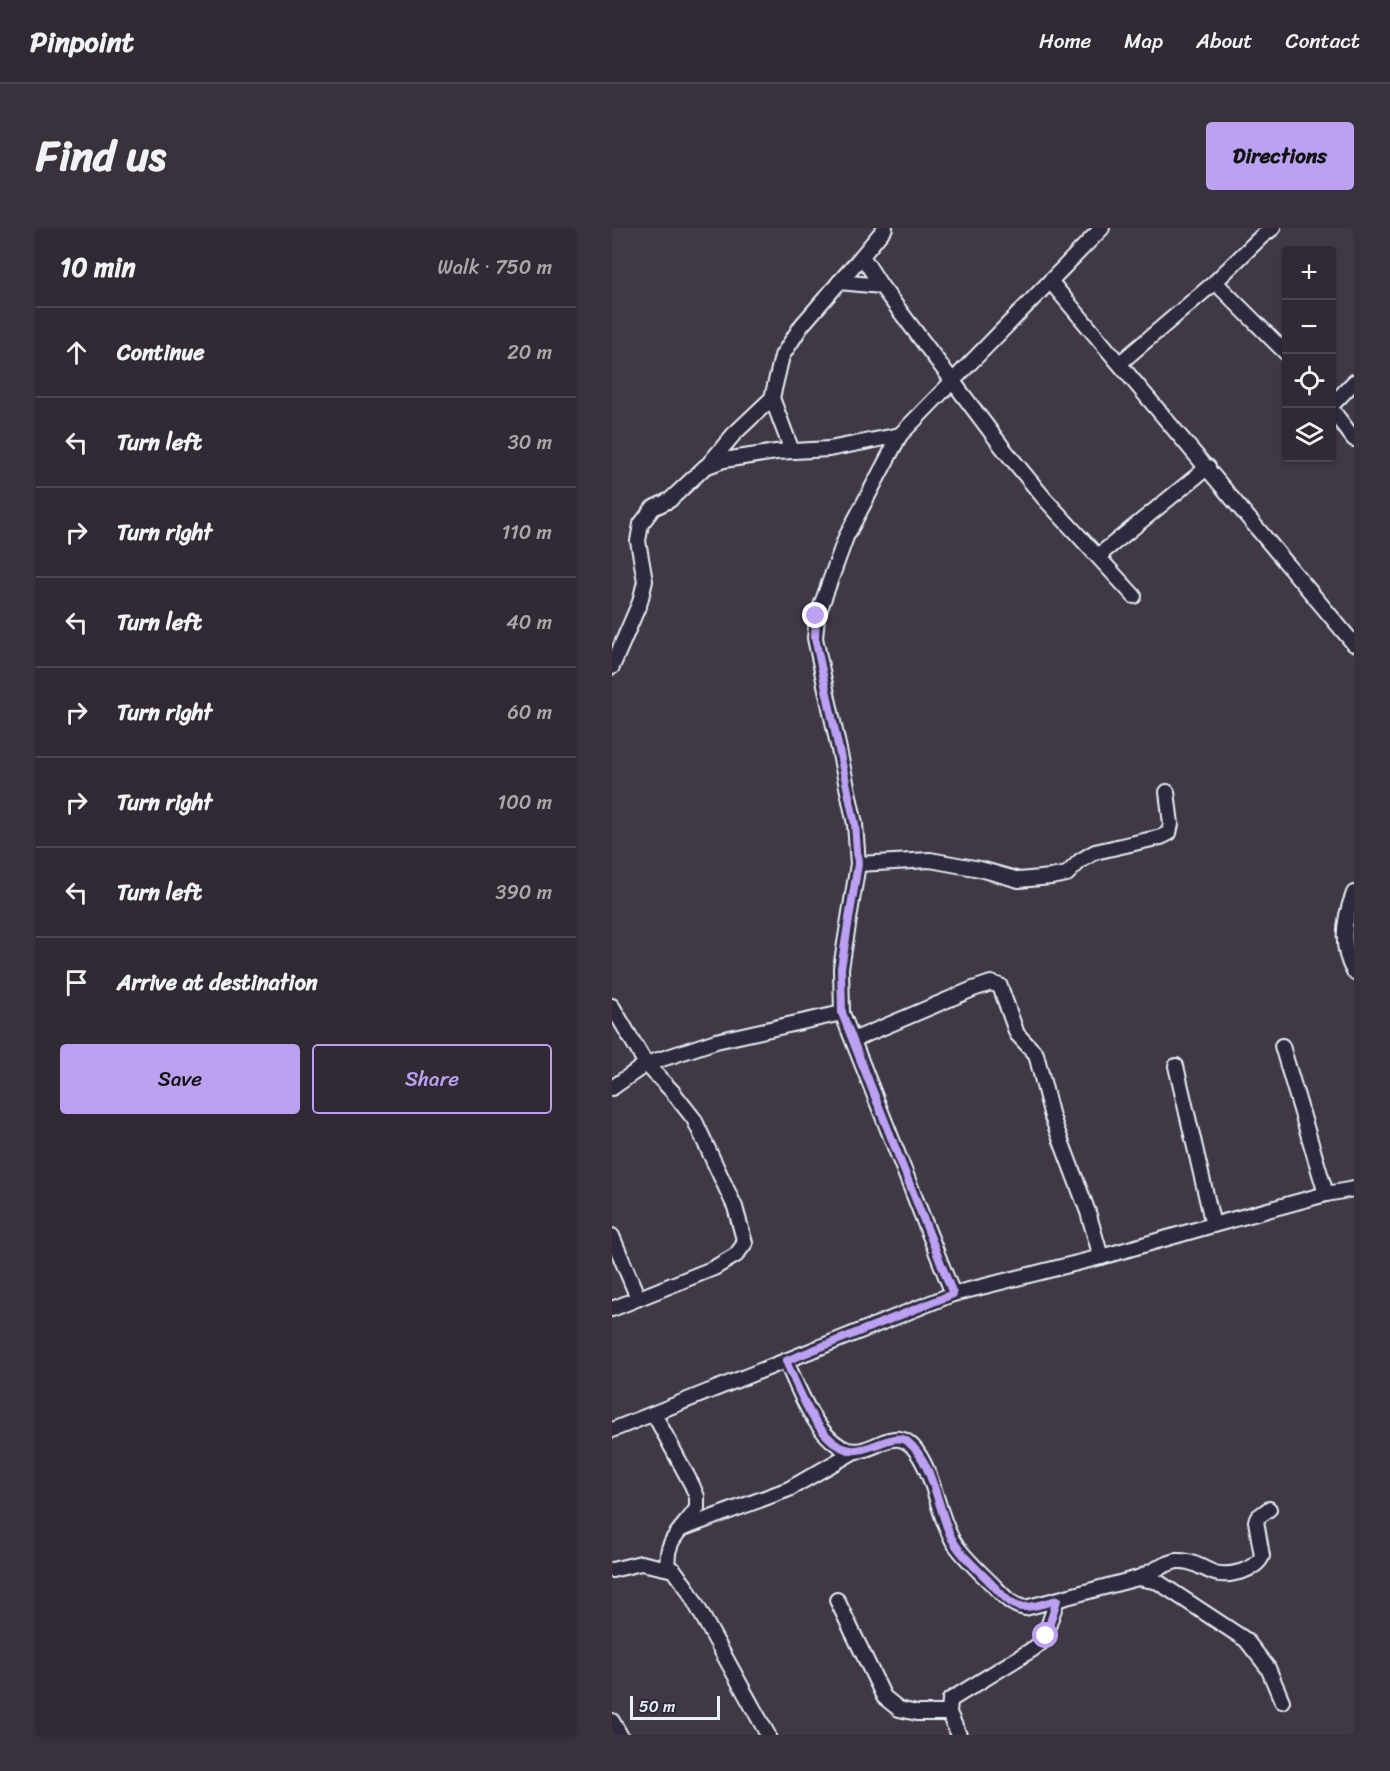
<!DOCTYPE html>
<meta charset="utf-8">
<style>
:root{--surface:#312a34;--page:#39323c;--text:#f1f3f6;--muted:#a8a7ac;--line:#4c464f;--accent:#bca0f2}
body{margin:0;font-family:Sriracha,sans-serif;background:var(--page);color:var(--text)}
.controls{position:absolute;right:18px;top:18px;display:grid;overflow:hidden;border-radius:6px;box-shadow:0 2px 4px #0004}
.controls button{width:54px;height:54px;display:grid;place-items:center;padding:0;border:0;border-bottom:2px solid var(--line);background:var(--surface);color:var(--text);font:30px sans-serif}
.scale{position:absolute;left:18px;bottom:15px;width:90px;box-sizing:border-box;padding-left:6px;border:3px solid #e8f1f8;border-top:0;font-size:16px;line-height:21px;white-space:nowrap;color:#e8f1f8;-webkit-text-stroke:4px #2f2a3d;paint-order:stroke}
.stop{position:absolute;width:18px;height:18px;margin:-14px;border:4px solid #bca0f2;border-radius:50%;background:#fff}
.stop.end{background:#bca0f2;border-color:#fff;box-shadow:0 2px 6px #0008}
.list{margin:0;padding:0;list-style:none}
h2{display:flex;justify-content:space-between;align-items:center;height:78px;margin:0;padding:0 24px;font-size:26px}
h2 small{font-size:20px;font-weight:400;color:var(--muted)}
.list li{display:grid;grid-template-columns:39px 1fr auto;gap:18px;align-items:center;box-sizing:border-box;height:90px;padding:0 24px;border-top:2px solid var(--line)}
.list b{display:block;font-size:22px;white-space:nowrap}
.list em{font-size:20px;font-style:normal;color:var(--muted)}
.actions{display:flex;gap:12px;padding:18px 24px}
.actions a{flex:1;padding:14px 0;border:2px solid var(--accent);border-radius:6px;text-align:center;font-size:21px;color:var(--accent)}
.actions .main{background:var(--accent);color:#111}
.icon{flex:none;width:33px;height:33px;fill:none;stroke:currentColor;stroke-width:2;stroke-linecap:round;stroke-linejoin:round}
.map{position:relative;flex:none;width:742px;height:1507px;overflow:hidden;border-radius:6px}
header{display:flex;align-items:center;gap:36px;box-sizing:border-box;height:84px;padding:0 30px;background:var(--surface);border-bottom:2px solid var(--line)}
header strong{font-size:28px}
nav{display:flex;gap:33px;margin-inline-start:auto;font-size:21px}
.intro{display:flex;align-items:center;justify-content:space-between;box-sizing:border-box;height:144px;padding:0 36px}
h1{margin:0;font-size:42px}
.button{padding:15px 27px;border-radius:6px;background:var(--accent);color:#111;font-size:21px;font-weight:700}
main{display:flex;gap:36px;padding:0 36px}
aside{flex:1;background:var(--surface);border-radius:6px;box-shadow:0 2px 4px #0004}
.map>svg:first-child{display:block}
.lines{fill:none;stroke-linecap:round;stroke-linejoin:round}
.minor-casing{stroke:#e8f1f8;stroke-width:18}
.minor{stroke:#2f2a3d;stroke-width:14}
.route{stroke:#bca0f2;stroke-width:8}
</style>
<header>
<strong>Pinpoint</strong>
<nav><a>Home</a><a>Map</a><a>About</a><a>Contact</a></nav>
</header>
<div class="intro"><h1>Find us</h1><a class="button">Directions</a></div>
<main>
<aside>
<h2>10 min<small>Walk · 750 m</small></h2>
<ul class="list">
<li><svg class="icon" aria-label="ahead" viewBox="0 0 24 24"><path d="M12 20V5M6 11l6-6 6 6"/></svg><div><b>Continue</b></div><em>20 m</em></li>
<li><svg class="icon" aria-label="left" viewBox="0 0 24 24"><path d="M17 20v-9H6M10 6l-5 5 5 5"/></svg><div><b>Turn left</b></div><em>30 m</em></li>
<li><svg class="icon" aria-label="right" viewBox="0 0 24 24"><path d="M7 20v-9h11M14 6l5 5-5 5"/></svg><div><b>Turn right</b></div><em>110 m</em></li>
<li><svg class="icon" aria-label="left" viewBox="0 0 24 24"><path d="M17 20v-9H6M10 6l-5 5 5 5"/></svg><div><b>Turn left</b></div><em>40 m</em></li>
<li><svg class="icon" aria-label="right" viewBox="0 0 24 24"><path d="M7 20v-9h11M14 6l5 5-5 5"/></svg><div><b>Turn right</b></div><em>60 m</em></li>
<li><svg class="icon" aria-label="right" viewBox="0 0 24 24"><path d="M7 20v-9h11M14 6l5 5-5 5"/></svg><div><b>Turn right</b></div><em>100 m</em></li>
<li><svg class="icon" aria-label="left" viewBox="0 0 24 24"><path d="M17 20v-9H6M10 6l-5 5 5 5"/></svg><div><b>Turn left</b></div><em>390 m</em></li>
<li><svg class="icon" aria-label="arrive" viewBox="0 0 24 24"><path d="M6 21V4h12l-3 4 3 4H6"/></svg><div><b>Arrive at destination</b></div></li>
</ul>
<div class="actions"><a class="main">Save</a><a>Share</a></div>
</aside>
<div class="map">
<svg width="742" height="1507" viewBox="0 0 742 1507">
<rect width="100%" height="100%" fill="#413846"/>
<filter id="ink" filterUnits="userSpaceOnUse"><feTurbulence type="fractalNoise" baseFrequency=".0167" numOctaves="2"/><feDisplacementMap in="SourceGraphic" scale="12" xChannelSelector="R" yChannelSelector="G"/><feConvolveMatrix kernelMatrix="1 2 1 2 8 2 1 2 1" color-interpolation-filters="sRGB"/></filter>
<g filter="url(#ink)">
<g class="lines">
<defs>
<g id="minor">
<polyline points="273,0 250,28 269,58 391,220 432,270 522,368"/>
<polyline points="438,53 742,416"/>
<polyline points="227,54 269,58"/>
<polyline points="603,54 674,125"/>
<polyline points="508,135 603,54 649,9 661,0"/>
<polyline points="160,170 180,223"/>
<polyline points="720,177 742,154"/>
<polyline points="720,182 742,211"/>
<polyline points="95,238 122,206 160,170 170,128 190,97 250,28"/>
<polyline points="486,328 596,239"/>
<polyline points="0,439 28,374 33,353 26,313 29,296 41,280 58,272 93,239 112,232 164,224 217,221 288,207"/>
<polyline points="246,636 318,632 368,641 407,652 439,649 455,646 468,633 483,624 549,609 557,605 559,596 555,564"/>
<path d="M 742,665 C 732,690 727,718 742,744"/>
<polyline points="0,778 34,836 60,863 82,891 123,979 133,1015 124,1027 102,1040 0,1081"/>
<polyline points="241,812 361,761 379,755 388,758 405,806 424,826 440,889 476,984 489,1029"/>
<polyline points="670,818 714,966"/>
<polyline points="564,838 601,997"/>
<polyline points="0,860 34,836 62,827 104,813 230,785"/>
<polyline points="0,1008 26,1070"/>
<polyline points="341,1066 230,785 229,740 246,636 243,596 203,410 205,389 234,309 288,207 490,0"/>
<path d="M 174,1133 C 186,1160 203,1206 231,1220 C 260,1234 281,1190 305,1224 C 324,1252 325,1285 341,1313 C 351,1329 367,1343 381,1357 C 391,1367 398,1377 413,1380 L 526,1350 L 546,1354 L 634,1412 L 656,1440 L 670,1473"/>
<path d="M 42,1186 L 80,1257 L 85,1269 L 85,1280 C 71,1302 52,1311 56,1339"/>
<polyline points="0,1202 341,1066 489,1029 601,997 714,966 742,961"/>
<polyline points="69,1301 177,1261 243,1223"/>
<polyline points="0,1342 29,1335 62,1342 75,1360 156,1507"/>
<path d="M 526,1350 C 537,1345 553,1335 565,1333 C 579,1332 588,1339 600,1344 C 614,1350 644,1343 650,1328 L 644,1293 L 646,1289 L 657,1281"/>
<polyline points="225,1372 272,1469 287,1481 305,1485 337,1485"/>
<polyline points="0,1493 8,1507"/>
<polyline points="347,1507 337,1485 338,1472 421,1421 430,1414 433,1408 445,1372"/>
</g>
</defs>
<use href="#minor" class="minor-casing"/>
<use href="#minor" class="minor"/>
</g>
</g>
<g class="lines" filter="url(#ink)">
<path class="route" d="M 204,388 L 203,410 L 243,596 L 246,636 L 229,740 L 230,785 L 341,1066 L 174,1133 C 186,1160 203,1207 231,1220 C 253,1230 281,1201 296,1214 C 321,1234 326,1281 339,1309 C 347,1325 362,1338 375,1351 C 406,1383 401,1384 445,1372 L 434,1408"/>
</g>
</svg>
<div class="controls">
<button>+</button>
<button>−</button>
<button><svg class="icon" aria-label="locate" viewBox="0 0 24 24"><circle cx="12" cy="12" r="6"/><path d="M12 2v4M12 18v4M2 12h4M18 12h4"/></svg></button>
<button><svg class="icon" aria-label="layers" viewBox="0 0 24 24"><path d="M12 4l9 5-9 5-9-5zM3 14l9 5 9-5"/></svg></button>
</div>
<div class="scale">50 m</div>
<div class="stop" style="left:434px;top:1408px"></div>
<div class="stop end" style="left:204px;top:388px"></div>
</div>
</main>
